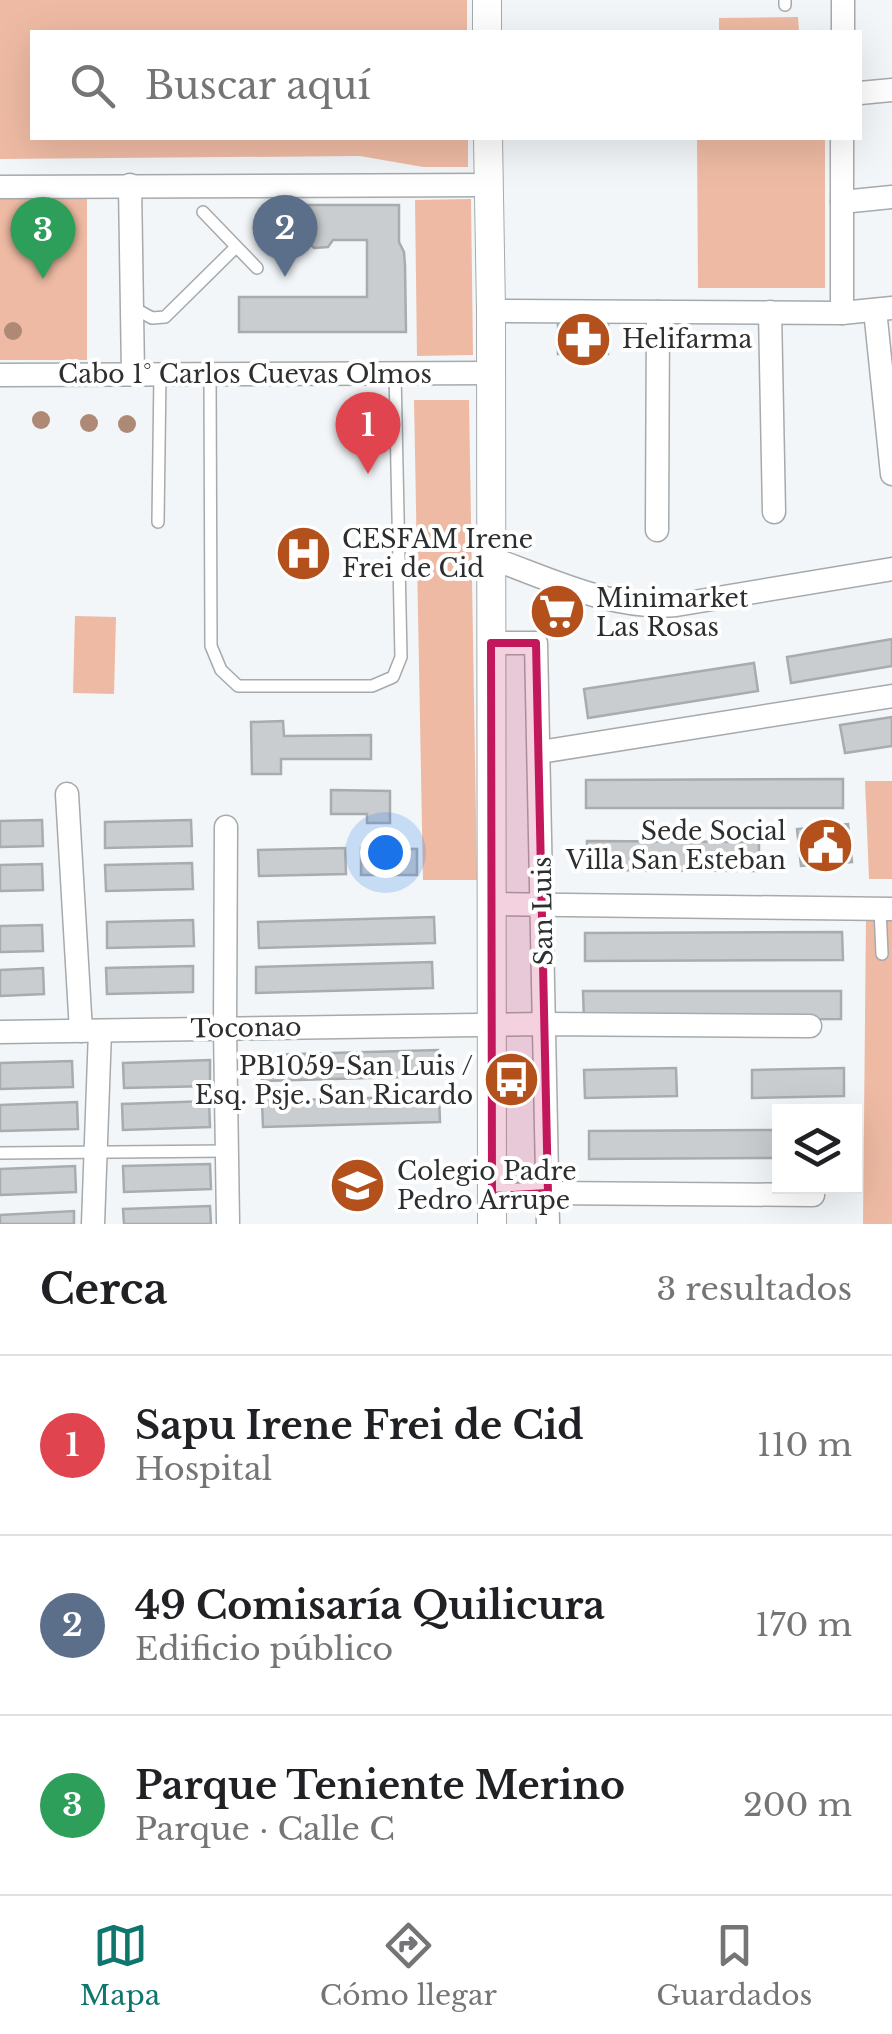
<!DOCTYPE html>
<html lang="es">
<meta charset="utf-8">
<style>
:root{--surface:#fff;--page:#f6f6f6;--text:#202124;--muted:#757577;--line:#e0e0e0;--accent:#0f766e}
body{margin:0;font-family:"Libre Baskerville",serif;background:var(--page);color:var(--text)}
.controls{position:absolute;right:30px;bottom:30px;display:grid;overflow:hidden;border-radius:0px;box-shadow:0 10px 40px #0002}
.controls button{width:90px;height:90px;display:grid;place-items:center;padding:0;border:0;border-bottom:2px solid var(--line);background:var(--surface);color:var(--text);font:50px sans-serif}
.you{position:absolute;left:385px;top:852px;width:35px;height:35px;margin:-25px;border:8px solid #fff;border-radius:50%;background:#1a73e8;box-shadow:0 0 0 15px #1a73e833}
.badge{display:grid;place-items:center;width:65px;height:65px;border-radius:50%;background:var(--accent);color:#fff;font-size:32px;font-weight:700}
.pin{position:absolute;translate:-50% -82px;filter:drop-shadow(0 2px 5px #0008)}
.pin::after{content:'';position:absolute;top:52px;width:35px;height:30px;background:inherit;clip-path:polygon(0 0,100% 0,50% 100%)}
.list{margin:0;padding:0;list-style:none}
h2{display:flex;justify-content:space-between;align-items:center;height:130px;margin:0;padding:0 40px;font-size:42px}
h2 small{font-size:32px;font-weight:400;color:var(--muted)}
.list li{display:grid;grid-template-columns:65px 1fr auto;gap:30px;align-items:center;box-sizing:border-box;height:180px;padding:0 40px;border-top:2px solid var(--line)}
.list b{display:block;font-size:38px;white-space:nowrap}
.list p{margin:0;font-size:32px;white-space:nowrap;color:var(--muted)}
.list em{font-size:32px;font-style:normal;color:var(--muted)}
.icon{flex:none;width:55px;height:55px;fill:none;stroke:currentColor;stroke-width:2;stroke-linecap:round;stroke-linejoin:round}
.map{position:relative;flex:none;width:892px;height:1224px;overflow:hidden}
.search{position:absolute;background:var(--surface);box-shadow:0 10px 40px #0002;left:30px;right:30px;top:30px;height:110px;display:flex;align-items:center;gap:25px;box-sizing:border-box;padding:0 35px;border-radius:0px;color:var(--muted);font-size:38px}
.sheet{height:670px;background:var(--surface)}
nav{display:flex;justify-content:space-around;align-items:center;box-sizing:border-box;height:140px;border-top:2px solid var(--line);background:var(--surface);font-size:28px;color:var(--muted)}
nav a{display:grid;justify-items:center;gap:5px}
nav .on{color:var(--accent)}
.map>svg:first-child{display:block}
.green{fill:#eebaa3}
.building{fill:#cacdcf;stroke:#a9acae;stroke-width:2.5}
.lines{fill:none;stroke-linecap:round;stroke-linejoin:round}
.service-casing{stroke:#a6aaac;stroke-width:14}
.minor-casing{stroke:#a6aaac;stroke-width:25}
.tertiary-casing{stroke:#a6aaac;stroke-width:30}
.service{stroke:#fff;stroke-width:11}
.minor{stroke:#fff;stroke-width:22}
.tertiary{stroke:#fff;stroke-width:28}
.tree{fill:#ad8976}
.marked{fill:#c2185b;fill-opacity:0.2;stroke:#c2185b;stroke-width:8;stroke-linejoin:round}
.labels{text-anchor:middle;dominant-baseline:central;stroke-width:8;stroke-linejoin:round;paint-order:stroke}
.poi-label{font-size:25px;fill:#2c2e2f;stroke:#fff;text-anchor:start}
.street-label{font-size:25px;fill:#2c2e2f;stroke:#fff}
</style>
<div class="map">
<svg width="892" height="1224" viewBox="0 0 892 1224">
<rect width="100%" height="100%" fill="#f2f6f8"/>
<g class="green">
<polygon points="0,0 467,0 467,32 32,32 32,138 468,138 468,167 423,167 360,156 0,159"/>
<polygon points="798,17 799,32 719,32 719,18"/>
<polygon points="697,138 825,138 825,288 698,288"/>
<polygon points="87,198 87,360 0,360 0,199"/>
<polygon points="471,199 473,355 417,356 415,200"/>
<polygon points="414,400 469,400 477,880 423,880"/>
<polygon points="75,616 116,617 114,694 73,693"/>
<polygon points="865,781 892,781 892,879 869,879"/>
<polygon points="866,916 892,917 892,1224 863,1224"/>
</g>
<g class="building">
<polygon points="276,205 399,205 399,242 404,252 405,265 406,332 239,332 239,297 367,297 367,240 333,240 328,247 314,248 309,243 276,244"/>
<rect x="558" y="324" width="50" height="30"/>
<polygon points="892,639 892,666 791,683 787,657"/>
<polygon points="754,663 758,691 588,718 584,689"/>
<polygon points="892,717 892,746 845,753 840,725"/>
<polygon points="283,721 284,736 371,735 371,759 281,759 281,774 252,774 251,722"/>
<polygon points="843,779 843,808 586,808 586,780"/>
<polygon points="331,790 390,791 390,823 367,823 367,814 331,814"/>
<polygon points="42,820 43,846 0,847 0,821"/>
<polygon points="191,820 192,846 105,848 105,822"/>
<polygon points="848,824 852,862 801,866 797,829"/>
<polygon points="587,841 759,842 759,871 587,870"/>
<polygon points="345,848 346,874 259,876 258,850"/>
<polygon points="361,848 417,849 417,875 361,875"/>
<polygon points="192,863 193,889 106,891 105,865"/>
<polygon points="42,864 43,890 0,891 0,865"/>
<polygon points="434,917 435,943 259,948 258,922"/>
<polygon points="193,920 194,946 107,948 107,922"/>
<polygon points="42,925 43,951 0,952 0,926"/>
<polygon points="842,932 843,960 585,961 585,933"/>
<polygon points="432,962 433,988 256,993 256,967"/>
<polygon points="193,966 193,992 107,994 106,968"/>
<polygon points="43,968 44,994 0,996 0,970"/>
<polygon points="583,991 841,991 841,1019 584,1020"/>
<polygon points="438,1050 438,1076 262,1081 261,1055"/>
<polygon points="210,1060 210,1086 124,1088 123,1063"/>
<polygon points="72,1061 73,1087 0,1089 0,1063"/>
<polygon points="676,1068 677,1096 585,1098 584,1070"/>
<polygon points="844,1068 844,1096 752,1098 752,1070"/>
<polygon points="439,1096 440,1122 263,1127 262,1101"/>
<polygon points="209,1101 210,1127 123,1130 122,1104"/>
<polygon points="77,1102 78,1129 0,1131 0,1105"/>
<polygon points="780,1130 780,1158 589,1159 589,1131"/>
<polygon points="210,1164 211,1189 124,1192 123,1166"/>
<polygon points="75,1166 76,1192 0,1195 0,1169"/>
<polygon points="210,1206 211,1224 124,1224 123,1209"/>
<polygon points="74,1211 74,1224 0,1224 0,1215"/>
</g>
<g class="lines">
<defs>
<g id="service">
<polyline points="785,0 785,5"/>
<polyline points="203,212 257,268"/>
<polyline points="132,307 152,318 165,317 236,247"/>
<polyline points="210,374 211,646 221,670 238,686 372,686 393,677 401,657 395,373"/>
<polyline points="158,522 160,374"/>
<polyline points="880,909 882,954"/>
<polyline points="0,1153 228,1151"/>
</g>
<g id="minor">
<polyline points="843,32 843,0"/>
<polyline points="860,93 892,90"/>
<polyline points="130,185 133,374"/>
<polyline points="0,187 489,185"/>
<polyline points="842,202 892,197"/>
<polyline points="875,310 892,474"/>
<polyline points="491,311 842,313 892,308"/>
<polyline points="770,312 774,512"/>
<polyline points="842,313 842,138"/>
<polyline points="0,375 490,373"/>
<polyline points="657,530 658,312"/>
<path d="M 491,558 C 550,579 611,610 676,605 L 892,569"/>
<polyline points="491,643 536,643 548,1224"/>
<polyline points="540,752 892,696"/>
<polyline points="67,794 81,1031"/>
<polyline points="226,827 225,1028 228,1222"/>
<polyline points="492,904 892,909"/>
<polyline points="0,1032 545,1024 810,1026"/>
<polyline points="492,1196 548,1193 813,1195"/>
<polyline points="93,1224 100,1031"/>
</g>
<g id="tertiary">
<polyline points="487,0 487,32"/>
<polyline points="488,138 491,311 492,1224"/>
</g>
</defs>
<use href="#service" class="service-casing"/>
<use href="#minor" class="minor-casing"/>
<use href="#tertiary" class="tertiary-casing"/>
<use href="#service" class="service"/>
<use href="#minor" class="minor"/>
<use href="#tertiary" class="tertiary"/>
</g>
<g class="tree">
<circle cx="13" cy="331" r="9"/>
<circle cx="41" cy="420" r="9"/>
<circle cx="89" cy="423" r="9"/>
<circle cx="127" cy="424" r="9"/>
</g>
<path class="marked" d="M 491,643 L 536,643 L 548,1193 L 492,1196 Z"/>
<defs>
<symbol id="pharmacy-disc" viewBox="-11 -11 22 22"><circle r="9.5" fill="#b4501c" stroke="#fff"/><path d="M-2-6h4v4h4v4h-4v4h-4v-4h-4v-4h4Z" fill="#fff"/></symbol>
<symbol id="hospital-disc" viewBox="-11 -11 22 22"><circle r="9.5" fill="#b4501c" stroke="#fff"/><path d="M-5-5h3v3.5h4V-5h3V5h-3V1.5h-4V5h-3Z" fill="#fff"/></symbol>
<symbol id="supermarket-disc" viewBox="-11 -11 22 22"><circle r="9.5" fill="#b4501c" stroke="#fff"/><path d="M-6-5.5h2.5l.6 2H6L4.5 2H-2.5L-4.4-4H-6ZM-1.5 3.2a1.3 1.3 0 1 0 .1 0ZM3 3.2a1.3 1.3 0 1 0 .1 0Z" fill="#fff"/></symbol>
<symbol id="civic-disc" viewBox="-11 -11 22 22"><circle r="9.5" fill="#b4501c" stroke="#fff"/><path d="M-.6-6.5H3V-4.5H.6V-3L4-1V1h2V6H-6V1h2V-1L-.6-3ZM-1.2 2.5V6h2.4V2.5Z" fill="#fff"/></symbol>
<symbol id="bus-disc" viewBox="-11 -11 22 22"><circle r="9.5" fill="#b4501c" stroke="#fff"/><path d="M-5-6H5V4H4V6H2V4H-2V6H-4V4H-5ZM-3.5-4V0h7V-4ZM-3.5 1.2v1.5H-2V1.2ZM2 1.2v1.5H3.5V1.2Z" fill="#fff"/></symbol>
<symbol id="school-disc" viewBox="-11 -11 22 22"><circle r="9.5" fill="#b4501c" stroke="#fff"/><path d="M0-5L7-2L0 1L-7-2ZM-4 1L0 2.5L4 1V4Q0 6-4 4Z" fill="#fff"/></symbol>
</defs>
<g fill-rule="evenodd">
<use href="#pharmacy-disc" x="552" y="308" width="63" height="63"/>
<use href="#hospital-disc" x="272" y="522" width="63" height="63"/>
<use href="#supermarket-disc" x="526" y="580" width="63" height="63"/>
<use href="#civic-disc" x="794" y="814" width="63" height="63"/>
<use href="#bus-disc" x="480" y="1048" width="63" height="63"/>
<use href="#school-disc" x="326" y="1154" width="63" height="63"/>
</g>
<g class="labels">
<g class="poi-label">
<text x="622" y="339">Helifarma</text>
<text x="342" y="539">CESFAM Irene<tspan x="342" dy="29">Frei de Cid</tspan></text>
<text x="596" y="598">Minimarket<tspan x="596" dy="29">Las Rosas</tspan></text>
<text x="786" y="831" text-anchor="end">Sede Social<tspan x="786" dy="29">Villa San Esteban</tspan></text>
<text x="473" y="1066" text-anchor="end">PB1059-San Luis /<tspan x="473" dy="29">Esq. Psje. San Ricardo</tspan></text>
<text x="397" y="1171">Colegio Padre<tspan x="397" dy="29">Pedro Arrupe</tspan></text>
</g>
<g class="street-label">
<text x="245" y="374">Cabo 1° Carlos Cuevas Olmos</text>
<text transform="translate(543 911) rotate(-91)">San Luis</text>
<text transform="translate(246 1028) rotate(-1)">Toconao</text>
</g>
</g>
</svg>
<div class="controls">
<button><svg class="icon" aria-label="layers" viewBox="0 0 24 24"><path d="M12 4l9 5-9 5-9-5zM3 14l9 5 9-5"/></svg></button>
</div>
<div class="you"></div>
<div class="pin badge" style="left:368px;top:474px;background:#e0444e">1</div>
<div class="pin badge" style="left:285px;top:277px;background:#5c6f8a">2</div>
<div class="pin badge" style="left:43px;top:279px;background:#2e9e5b">3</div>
<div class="search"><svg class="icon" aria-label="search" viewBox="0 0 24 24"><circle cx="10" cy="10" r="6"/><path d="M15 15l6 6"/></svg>Buscar aquí</div>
</div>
<section class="sheet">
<h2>Cerca<small>3 resultados</small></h2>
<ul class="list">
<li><span class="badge" style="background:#e0444e">1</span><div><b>Sapu Irene Frei de Cid</b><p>Hospital</p></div><em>110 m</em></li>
<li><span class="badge" style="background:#5c6f8a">2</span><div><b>49 Comisaría Quilicura</b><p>Edificio público</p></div><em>170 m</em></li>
<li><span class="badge" style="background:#2e9e5b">3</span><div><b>Parque Teniente Merino</b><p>Parque · Calle C</p></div><em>200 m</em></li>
</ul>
</section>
<nav>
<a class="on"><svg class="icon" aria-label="map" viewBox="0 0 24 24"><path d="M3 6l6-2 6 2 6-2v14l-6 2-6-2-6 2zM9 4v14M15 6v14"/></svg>Mapa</a>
<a><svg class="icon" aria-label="directions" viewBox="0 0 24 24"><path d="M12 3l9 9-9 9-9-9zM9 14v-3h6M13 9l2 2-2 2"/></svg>Cómo llegar</a>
<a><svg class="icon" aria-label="saved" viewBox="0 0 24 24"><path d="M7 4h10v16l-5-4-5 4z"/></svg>Guardados</a>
</nav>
